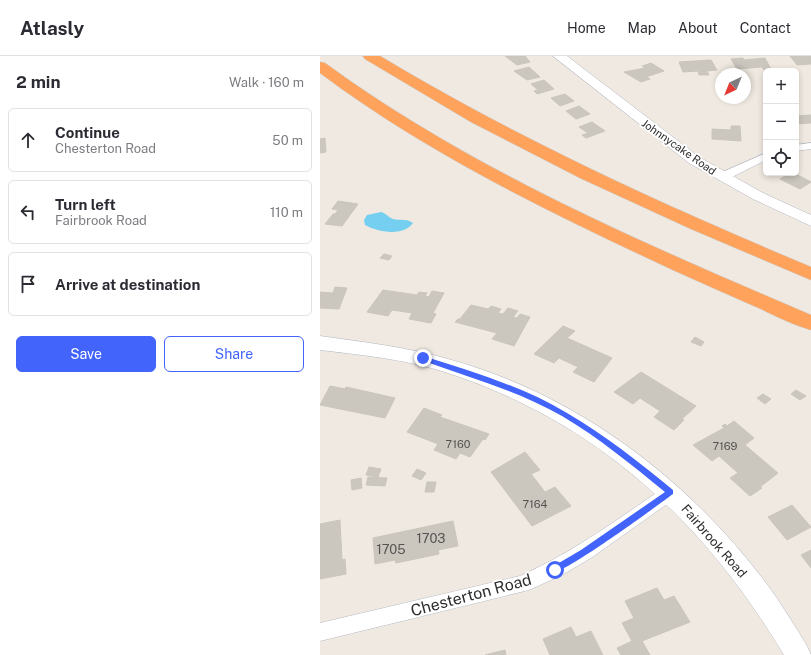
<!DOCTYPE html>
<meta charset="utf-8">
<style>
:root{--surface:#fff;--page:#f7f7f7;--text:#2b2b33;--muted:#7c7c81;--line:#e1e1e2;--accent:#4264fb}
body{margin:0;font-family:"Public Sans",sans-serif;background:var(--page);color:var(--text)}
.controls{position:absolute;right:12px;top:12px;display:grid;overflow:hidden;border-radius:6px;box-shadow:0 2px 6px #0003}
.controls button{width:36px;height:36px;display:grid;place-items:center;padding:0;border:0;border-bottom:1px solid var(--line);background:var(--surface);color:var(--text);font:20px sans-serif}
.compass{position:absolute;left:395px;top:12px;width:36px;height:36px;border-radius:50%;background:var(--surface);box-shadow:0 2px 6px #0003;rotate:223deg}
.stop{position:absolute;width:12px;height:12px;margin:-9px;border:3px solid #4264fb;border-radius:50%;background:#fff}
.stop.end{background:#4264fb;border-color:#fff;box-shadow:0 1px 4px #0008}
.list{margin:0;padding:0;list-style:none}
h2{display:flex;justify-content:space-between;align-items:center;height:52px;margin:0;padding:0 16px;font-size:17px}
h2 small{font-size:13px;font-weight:400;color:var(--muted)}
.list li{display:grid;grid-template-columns:26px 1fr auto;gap:12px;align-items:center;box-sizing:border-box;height:64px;margin:0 8px 8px;padding:0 8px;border:1px solid var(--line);border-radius:6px}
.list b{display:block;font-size:15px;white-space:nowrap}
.list p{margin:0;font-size:13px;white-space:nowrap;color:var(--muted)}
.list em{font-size:13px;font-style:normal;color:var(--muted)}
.actions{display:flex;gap:8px;padding:12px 16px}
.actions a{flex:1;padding:9px 0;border:1px solid var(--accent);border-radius:6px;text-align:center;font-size:14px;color:var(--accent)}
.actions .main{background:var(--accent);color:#fff}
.icon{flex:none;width:22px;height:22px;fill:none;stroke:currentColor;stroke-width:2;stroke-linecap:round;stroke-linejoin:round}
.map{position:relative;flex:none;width:491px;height:599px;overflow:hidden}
header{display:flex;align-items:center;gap:24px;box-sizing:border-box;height:56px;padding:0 20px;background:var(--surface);border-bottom:1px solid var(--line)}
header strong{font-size:19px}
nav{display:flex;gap:22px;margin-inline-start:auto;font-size:14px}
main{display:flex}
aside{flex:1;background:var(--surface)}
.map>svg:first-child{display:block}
.water{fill:#75cff0}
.building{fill:#cbc7bf;stroke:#cbc5ba}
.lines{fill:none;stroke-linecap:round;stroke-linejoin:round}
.minor-casing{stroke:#b4b7c1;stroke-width:1}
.tertiary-casing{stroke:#b4b7c1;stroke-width:1}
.motorway-casing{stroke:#c9c9c9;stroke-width:1}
.minor{fill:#fff;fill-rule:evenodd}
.tertiary{fill:#fff;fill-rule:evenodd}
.motorway{fill:#ffa35c;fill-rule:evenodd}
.route{fill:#4264fb}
.labels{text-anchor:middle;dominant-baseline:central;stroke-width:3.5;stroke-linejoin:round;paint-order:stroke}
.far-street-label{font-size:11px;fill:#2e2e2e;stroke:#fff}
.number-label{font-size:11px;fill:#555452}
.near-number-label{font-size:13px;fill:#555452}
.street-label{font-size:13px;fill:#2e2e2e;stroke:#fff}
.near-street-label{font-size:16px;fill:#2e2e2e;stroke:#fff}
</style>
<header>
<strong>Atlasly</strong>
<nav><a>Home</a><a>Map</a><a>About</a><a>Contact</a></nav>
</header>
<main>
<aside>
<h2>2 min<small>Walk · 160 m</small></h2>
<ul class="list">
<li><svg class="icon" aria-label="ahead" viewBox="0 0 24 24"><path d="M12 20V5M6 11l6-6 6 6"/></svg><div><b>Continue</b><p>Chesterton Road</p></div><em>50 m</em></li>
<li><svg class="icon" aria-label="left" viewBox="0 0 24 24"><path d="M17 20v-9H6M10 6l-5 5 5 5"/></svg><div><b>Turn left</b><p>Fairbrook Road</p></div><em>110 m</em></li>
<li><svg class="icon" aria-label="arrive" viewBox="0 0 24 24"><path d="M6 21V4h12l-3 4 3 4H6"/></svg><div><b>Arrive at destination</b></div></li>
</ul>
<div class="actions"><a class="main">Save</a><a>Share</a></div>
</aside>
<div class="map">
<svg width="491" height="599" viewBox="0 0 491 599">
<rect width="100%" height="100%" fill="#efe9e1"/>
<path class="water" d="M 61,156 C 66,157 68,161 73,163 C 80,165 86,162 93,167 C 83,181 57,176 45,169 L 44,164 L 47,159 Z"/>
<g class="building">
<polygon points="185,0 205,0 210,6 197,9"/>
<polygon points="470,0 491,0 491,8 477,9"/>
<polygon points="423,2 424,4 445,2 452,15 446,15 446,17 442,11 417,13 411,3"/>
<polygon points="391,4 397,14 387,15 389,19 379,19 378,15 363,16 359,6"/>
<polygon points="331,7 344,15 326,21 330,23 321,26 304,16 325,12 322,10"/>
<polygon points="209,11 220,21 207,24 194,15"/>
<polygon points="224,24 234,33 217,38 214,35 218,34 211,28"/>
<polygon points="245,38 254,45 240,50 231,42"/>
<polygon points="259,50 270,58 256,63 246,55"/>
<polygon points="491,59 491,67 476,68 476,60"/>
<polygon points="272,66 285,75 266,82 262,79 268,77 259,71"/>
<polygon points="411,70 420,70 421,85 392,83 392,73 411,74"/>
<polygon points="5,82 6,96 0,97 0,83"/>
<polygon points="470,117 474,117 491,126 480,133 460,123"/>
<polygon points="18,145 38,148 22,170 5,168 13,158 15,158 18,154 12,153"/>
<polygon points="64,198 72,200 69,204 60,202"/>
<polygon points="15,231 27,232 19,253 0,252 0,236 13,237"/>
<polygon points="63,234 97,239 99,236 107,237 105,240 109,241 112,235 124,237 113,257 116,258 111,267 89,263 92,257 72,254 68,260 47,256"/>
<polygon points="151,249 168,253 171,250 181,253 178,257 183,258 188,252 198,255 193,261 197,262 200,258 210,261 194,290 172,283 177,277 135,266 138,263 140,263"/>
<polygon points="243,270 255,275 247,282 292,302 274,326 253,316 258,311 239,302 234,307 214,298"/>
<polygon points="375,281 384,286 381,290 371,286"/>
<polygon points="321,316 376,350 362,363 364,364 354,374 334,361 340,355 320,342 313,348 294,336"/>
<polygon points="10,330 25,333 26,331 75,342 65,362 0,349"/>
<polygon points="476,334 486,340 480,344 471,338"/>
<polygon points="443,338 451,343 445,348 437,342"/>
<polygon points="104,352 122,359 120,361 169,378 165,384 163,383 150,401 140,397 136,403 114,394 118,388 87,376"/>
<polygon points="414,365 434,382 425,389 458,417 440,431 442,432 430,440 410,422 418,417 399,400 392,405 373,389 404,372 402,370 405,368 407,370"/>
<polygon points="205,396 220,414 211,418 225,436 235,431 251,450 212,470 171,416"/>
<polygon points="49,411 61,413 58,421 46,419"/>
<polygon points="97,413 106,417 101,424 92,420"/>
<polygon points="48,421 67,422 65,430 46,429"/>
<polygon points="41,422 42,432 32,434 31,424"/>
<polygon points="107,426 116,426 114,436 105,436"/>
<polygon points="472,449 491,471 467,484 448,461"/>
<polygon points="20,464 22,504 25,503 26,518 0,523 0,468"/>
<polygon points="133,465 138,490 118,494 119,498 76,507 75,504 55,508 53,482"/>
<polygon points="491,494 491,512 481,499"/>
<polygon points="337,532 344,544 354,540 370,566 322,585 330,599 301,599 297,592 312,585 302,567 314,562 305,545"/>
<polygon points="251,571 256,581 271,575 283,599 230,599 223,583"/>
<polygon points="185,594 186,599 165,599"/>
</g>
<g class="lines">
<defs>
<g id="minor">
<polygon points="491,87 491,93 476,95 476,89"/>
<polygon points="446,97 446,104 406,124 402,125 396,121 398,118"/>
<path d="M 351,429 L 357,431 L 360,436 L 357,441 L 271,502 L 242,519 L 209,534 L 0,585 L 0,567 L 200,520 C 252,497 298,463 345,431 Z"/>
</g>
<g id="tertiary">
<polygon points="233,0 247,0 379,101 443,137 491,159 491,170 433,143 369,107"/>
<path d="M 0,280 C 43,286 86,291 128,303 C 256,338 367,422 446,527 C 461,547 474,569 487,590 L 491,599 L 464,599 C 383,464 276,365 125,316 C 84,303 42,299 0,294 Z"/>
</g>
<g id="motorway">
<path d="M 43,0 L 60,0 C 198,83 343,149 491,211 L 491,224 L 371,173 L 260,122 L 151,66 L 45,3 Z"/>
<path d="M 0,6 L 5,7 C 151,114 325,188 491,259 L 491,274 C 474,269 457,261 441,253 C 411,240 382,227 353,214 C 231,157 108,98 0,17 Z"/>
</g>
</defs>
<use href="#minor" class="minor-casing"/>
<use href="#tertiary" class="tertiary-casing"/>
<use href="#motorway" class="motorway-casing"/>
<use href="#minor" class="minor"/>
<use href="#tertiary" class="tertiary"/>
<use href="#motorway" class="motorway"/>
</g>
<path class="route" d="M 103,300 C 151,315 204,331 247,357 C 285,379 319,406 353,434 L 353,438 C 338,449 242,520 232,516 L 232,511 L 261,494 L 345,436 C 312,409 279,382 242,360 C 198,335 148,321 101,304 L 101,301 Z"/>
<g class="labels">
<g class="far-street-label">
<text transform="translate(359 91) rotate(35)">Johnnycake Road</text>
</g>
<g class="number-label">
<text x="138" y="388">7160</text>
<text x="405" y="390">7169</text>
<text x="215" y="448">7164</text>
</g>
<g class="near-number-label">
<text x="111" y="482">1703</text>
<text x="71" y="493">1705</text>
</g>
<g class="street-label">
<text transform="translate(394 485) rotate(49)">Fairbrook Road</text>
</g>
<g class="near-street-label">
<text transform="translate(151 539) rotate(-15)">Chesterton Road</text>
</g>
</g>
</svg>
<div class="controls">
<button>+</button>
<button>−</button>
<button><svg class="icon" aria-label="locate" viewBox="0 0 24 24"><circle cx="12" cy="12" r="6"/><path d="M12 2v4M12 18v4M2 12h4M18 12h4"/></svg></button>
</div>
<svg class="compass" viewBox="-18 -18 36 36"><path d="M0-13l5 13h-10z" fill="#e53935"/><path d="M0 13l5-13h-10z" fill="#7c7c81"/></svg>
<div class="stop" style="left:235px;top:514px"></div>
<div class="stop end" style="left:103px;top:302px"></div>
</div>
</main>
